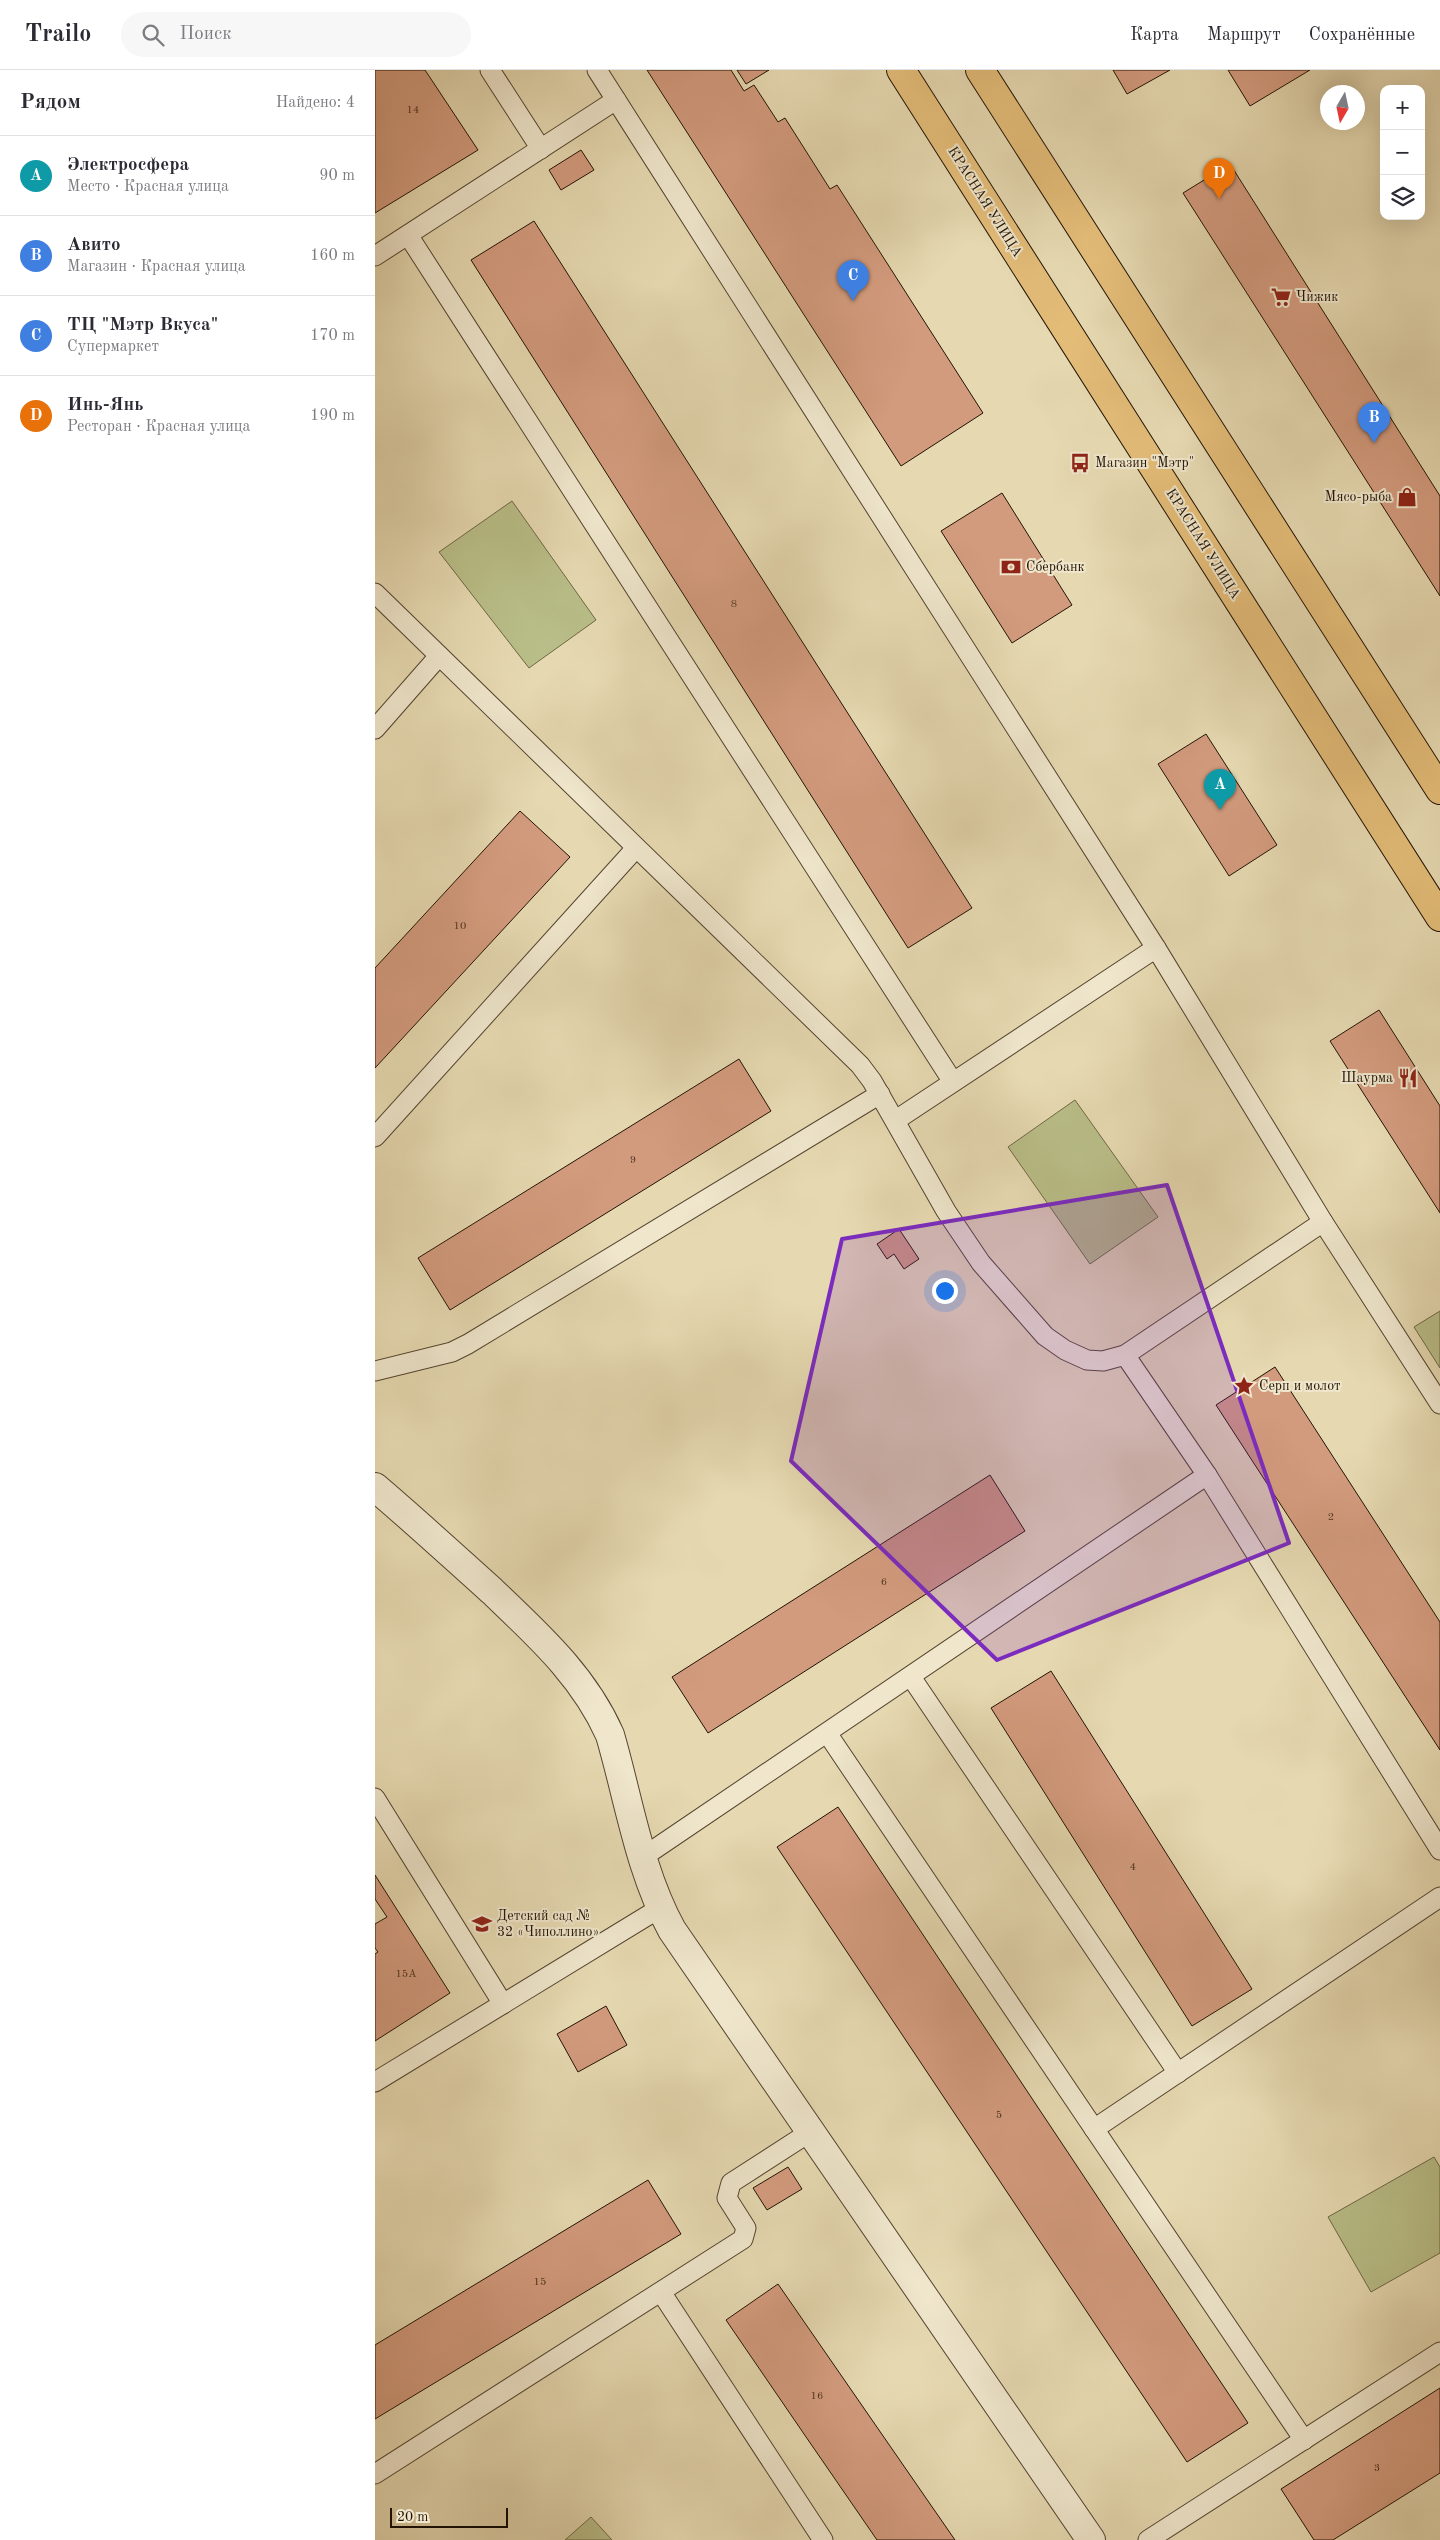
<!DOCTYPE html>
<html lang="ru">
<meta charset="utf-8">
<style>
:root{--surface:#fff;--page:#f7f7f7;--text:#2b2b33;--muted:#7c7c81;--line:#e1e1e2;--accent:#2563eb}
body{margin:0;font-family:"Old Standard TT",serif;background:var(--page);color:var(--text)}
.controls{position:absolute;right:15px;top:15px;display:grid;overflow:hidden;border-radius:10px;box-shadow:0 5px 20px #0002}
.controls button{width:45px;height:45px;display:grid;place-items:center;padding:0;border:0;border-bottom:1px solid var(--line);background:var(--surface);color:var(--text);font:25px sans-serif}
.compass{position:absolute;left:945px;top:15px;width:45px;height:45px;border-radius:50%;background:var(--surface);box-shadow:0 5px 20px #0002;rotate:189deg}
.scale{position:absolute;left:15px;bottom:12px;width:118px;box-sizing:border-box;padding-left:5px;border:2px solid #221304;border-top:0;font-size:14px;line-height:18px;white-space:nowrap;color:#221304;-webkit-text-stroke:4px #efe6cc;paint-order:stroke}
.you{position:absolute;left:569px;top:1220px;width:18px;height:18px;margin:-12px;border:4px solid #fff;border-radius:50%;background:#1a73e8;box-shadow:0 0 0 8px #1a73e833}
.badge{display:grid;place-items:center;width:32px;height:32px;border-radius:50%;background:var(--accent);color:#fff;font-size:16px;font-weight:700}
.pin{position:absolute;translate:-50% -41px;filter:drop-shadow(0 1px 2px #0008)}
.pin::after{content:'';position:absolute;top:26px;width:18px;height:15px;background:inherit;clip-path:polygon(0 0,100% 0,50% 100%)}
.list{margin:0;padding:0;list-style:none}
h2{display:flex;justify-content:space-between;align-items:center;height:65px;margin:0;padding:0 20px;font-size:21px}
h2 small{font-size:16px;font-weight:400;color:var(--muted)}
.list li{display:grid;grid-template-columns:32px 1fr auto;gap:15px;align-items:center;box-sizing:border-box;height:80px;padding:0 20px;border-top:1px solid var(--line)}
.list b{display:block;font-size:19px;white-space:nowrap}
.list p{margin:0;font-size:16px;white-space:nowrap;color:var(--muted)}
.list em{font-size:16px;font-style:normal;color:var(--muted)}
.icon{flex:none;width:28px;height:28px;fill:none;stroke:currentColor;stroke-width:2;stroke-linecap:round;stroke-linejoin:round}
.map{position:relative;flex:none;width:1065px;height:2470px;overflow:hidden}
header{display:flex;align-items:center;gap:30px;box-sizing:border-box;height:70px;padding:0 25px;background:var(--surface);border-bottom:1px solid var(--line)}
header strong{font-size:24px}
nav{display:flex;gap:28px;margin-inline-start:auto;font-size:18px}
.search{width:350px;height:45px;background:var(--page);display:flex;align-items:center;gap:12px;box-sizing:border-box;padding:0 18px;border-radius:28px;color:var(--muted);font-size:19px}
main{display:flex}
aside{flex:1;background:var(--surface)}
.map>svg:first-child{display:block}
.green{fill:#b9be88;stroke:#6e6846}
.building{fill:#d39b7e;stroke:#221304}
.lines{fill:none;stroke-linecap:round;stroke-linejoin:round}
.service-casing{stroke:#53442f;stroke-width:21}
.minor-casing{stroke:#53442f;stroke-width:30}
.trunk-casing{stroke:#221304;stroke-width:30}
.service{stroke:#efe6cc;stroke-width:19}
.minor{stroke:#efe6cc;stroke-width:28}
.trunk{stroke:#e3bc78;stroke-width:28}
.marked{fill:#7b2cbf;fill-opacity:0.2;stroke:#7b2cbf;stroke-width:4;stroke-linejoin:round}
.labels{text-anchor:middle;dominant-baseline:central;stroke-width:4;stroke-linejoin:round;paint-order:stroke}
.number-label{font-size:11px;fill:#4e3522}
.street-label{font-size:14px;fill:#221304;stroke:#efe6cc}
.poi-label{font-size:14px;fill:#221304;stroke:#efe6cc;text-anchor:start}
</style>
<header>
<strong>Trailo</strong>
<div class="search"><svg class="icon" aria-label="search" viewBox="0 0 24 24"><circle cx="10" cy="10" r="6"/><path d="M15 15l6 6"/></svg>Поиск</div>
<nav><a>Карта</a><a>Маршрут</a><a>Сохранённые</a></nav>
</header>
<main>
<aside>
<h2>Рядом<small>Найдено: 4</small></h2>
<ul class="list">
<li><span class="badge" style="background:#0f9aa8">A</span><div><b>Электросфера</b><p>Место · Красная улица</p></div><em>90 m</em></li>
<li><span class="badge" style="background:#3f7fe0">B</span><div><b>Авито</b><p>Магазин · Красная улица</p></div><em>160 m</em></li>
<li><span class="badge" style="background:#3f7fe0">C</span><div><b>ТЦ &quot;Мэтр Вкуса&quot;</b><p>Супермаркет</p></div><em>170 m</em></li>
<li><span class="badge" style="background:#e8710a">D</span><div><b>Инь-Янь</b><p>Ресторан · Красная улица</p></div><em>190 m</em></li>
</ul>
</aside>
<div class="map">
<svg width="1065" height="2470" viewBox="0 0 1065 2470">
<rect width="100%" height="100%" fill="#e6d9b1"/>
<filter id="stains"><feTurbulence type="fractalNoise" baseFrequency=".004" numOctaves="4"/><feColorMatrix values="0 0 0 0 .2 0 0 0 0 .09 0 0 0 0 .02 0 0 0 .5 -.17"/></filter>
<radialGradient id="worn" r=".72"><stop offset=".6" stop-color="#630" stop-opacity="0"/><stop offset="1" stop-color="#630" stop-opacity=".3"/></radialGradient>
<g class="green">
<polygon points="137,431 221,550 154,598 64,482"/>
<polygon points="700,1030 783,1147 715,1194 633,1077"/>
<polygon points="1065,1241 1065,1298 1039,1257"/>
<polygon points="1059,2087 1065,2097 1065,2183 996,2222 953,2147"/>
<polygon points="216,2447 237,2470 190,2470"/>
</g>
<g class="building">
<polygon points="0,0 50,0 103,80 0,143"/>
<polygon points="272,0 356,0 369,21 379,15 403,52 410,48 455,119 462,115 608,343 526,396"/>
<polygon points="362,0 394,0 371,14"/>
<polygon points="738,0 795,0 752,24"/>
<polygon points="853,0 935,0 875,36"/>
<polygon points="206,80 219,100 186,120 174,100"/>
<polygon points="855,94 1065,426 1065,526 808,123"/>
<polygon points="159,151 597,838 533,878 96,190"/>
<polygon points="627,423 697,535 637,573 566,461"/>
<polygon points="831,664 902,775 854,806 783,694"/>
<polygon points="145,741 195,787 0,998 0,898"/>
<polygon points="1004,940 1065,1036 1065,1143 955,971"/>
<polygon points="364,989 396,1041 75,1240 43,1188"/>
<polygon points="524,1159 544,1189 529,1199 519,1184 512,1189 502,1174"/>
<polygon points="900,1297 1065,1552 1065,1680 841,1335"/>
<polygon points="615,1405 650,1461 333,1663 297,1607"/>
<polygon points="676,1601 877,1919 817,1956 616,1638"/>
<polygon points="463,1737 873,2353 812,2392 402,1777"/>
<polygon points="0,1805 75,1923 0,1971 0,1884 3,1882 0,1878 0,1854 12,1847 0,1829"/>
<polygon points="231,1936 252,1975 203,2002 182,1964"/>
<polygon points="413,2097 427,2119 392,2140 378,2118"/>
<polygon points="273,2110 306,2164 0,2349 0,2275"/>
<polygon points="403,2214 580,2470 502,2470 429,2364 351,2250"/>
<polygon points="1065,2318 1065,2403 958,2470 939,2470 906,2419"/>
</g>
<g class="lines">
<defs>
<g id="service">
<polyline points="115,0 166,79"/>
<polyline points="222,0 781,878 948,1152 1065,1334"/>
<polyline points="33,165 578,1012"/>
<polyline points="0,186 241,30"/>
<polyline points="0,523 485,995 497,1011 571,1141 606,1193 670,1266 690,1280 712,1290 728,1291 750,1285 948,1152"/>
<polyline points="0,659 64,586"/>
<polyline points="521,1050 781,878"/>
<polyline points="0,1067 261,778"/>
<polyline points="750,1285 832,1405 1065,1780"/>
<polyline points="0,1301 77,1282 93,1274 505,1024"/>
<polyline points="536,1607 803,2003"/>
<polyline points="452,1663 929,2370"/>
<polyline points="0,1728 128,1934"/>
<polyline points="268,1787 832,1405"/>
<polyline points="0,2012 285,1838"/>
<polyline points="719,2059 1065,1827"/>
<polyline points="286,2222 448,2470"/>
<polyline points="0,2404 368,2169 371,2158 352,2128 356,2113 435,2062"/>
<polyline points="773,2470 1065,2282"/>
</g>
<path id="minor" d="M 0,1417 C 40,1451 78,1486 117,1521 C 163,1565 209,1606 235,1665 C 254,1730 264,1800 297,1860 L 716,2470"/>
<g id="trunk">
<polyline points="526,0 1065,847"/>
<polyline points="605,0 1065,720"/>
</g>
</defs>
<use href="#service" class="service-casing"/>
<use href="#minor" class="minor-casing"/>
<use href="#trunk" class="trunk-casing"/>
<use href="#service" class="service"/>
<use href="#minor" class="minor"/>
<use href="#trunk" class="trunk"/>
</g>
<path class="marked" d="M 792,1115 L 914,1473 L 622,1590 L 416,1391 L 467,1169 Z"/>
<defs>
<symbol id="supermarket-bare" viewBox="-9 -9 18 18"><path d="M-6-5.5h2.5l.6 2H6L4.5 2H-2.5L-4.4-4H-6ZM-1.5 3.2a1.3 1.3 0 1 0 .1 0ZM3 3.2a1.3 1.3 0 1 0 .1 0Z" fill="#8f2418" stroke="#efe6cc" stroke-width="2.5" paint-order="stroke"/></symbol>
<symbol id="bus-bare" viewBox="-9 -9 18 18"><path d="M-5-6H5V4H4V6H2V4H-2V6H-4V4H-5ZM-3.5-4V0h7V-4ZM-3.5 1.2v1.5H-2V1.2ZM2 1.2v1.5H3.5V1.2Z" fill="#8f2418" stroke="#efe6cc" stroke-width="2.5" paint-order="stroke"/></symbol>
<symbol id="shop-bare" viewBox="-9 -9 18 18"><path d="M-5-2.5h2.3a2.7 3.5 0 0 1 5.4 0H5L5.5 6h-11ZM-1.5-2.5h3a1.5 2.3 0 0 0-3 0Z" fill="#8f2418" stroke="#efe6cc" stroke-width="2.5" paint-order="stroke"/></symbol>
<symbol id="bank-bare" viewBox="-9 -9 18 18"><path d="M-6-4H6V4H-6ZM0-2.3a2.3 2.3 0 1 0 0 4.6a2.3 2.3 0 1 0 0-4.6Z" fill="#8f2418" stroke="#efe6cc" stroke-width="2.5" paint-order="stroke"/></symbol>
<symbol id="restaurant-bare" viewBox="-9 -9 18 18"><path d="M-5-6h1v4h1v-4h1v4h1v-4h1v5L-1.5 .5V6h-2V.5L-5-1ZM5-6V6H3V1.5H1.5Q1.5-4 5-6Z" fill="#8f2418" stroke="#efe6cc" stroke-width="2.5" paint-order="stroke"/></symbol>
<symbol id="sight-bare" viewBox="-9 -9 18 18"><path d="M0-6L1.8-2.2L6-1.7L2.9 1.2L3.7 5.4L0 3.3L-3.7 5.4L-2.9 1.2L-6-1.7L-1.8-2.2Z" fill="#8f2418" stroke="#efe6cc" stroke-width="2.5" paint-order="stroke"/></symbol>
<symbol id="school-bare" viewBox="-9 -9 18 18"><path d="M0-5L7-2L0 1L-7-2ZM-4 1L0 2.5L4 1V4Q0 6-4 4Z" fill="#8f2418" stroke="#efe6cc" stroke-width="2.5" paint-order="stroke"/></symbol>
</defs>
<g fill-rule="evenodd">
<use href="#supermarket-bare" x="892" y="213" width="28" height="28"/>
<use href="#bus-bare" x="691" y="379" width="28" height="28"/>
<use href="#shop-bare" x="1018" y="413" width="28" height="28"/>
<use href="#bank-bare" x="622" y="483" width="28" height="28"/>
<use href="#restaurant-bare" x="1019" y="994" width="28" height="28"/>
<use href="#sight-bare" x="855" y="1302" width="28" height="28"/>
<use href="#school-bare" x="93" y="1840" width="28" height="28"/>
</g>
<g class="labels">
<g class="number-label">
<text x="38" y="40">14</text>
<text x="359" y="534">8</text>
<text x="85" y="856">10</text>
<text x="258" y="1090">9</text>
<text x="956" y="1447">2</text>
<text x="509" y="1512">6</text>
<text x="758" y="1797">4</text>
<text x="31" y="1904">15А</text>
<text x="624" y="2045">5</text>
<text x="165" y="2212">15</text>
<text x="442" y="2326">16</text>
<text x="1002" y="2398">3</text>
</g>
<g class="street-label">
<text transform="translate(610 132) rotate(58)">КРАСНАЯ УЛИЦА</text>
<text transform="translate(828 474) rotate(58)">КРАСНАЯ УЛИЦА</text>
</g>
<g class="poi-label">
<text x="921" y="227">Чижик</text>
<text x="720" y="393">Магазин "Мэтр"</text>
<text x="1017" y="427" text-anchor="end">Мясо-рыба</text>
<text x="651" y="497">Сбербанк</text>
<text x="1018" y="1008" text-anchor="end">Шаурма</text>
<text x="884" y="1316">Серп и молот</text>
<text x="122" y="1846">Детский сад №<tspan x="122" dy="16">32 «Чиполлино»</tspan></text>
</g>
</g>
<rect width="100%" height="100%" filter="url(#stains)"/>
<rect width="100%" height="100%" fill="url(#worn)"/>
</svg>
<div class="controls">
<button>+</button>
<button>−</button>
<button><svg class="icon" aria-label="layers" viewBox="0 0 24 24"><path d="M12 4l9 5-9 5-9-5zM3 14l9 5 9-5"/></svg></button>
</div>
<svg class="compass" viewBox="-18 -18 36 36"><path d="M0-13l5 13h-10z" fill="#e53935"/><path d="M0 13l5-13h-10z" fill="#7c7c81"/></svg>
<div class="scale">20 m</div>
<div class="you"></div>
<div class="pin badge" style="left:845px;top:740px;background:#0f9aa8">A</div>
<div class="pin badge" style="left:999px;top:373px;background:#3f7fe0">B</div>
<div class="pin badge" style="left:478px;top:231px;background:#3f7fe0">C</div>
<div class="pin badge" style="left:844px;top:129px;background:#e8710a">D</div>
</div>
</main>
